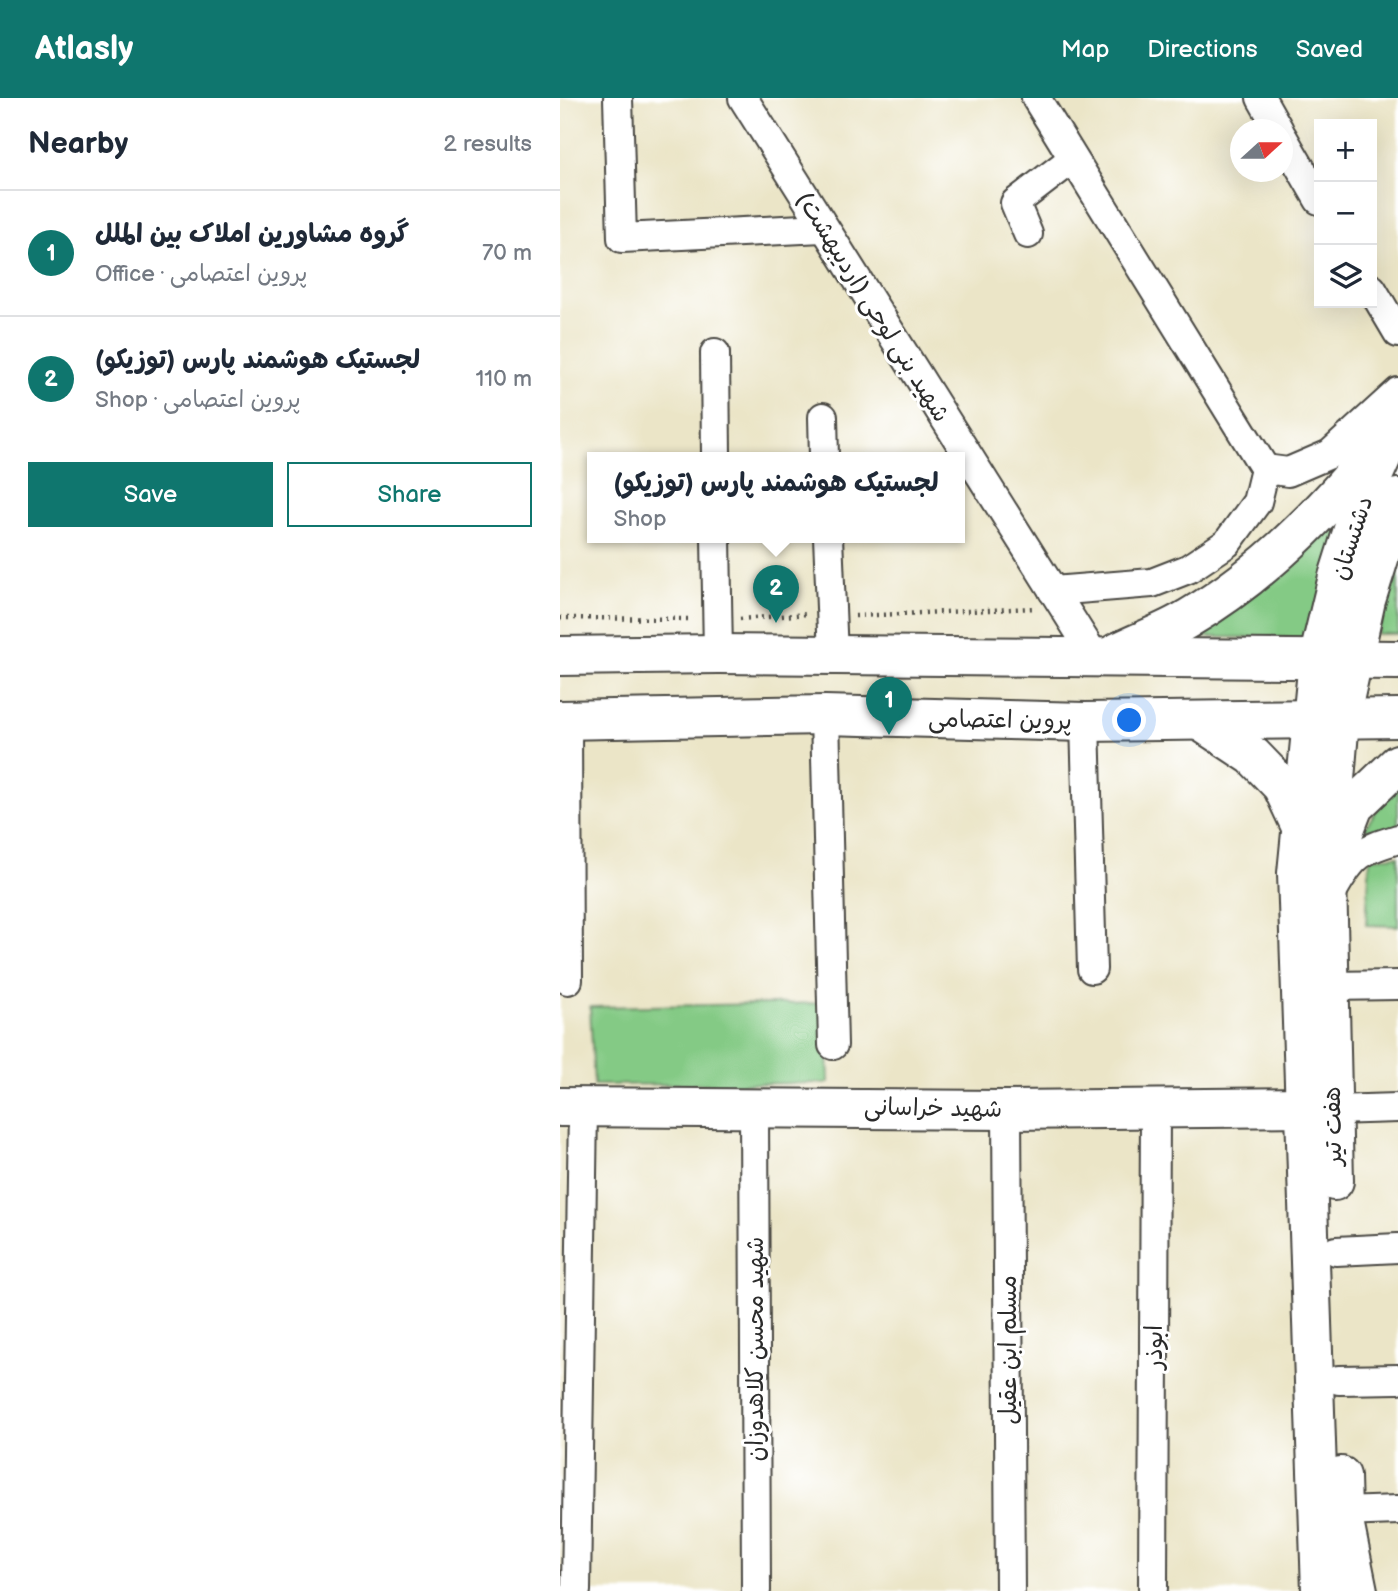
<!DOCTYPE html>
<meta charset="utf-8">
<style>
:root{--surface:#fff;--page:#f2f2f3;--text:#1f2937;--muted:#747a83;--line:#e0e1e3;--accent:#0f766e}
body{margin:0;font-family:"Balsamiq Sans","Playpen Sans Arabic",sans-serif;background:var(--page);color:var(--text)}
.controls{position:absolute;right:21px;top:21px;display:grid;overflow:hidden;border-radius:0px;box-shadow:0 7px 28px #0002}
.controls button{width:63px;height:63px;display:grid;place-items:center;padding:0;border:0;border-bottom:2px solid var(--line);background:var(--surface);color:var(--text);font:35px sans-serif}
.compass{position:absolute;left:670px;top:21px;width:63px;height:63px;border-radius:50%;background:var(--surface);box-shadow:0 7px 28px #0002;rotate:69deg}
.you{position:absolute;left:570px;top:623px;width:24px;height:24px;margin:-18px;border:5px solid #fff;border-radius:50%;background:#1a73e8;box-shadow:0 0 0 10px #1a73e833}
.badge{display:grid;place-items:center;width:46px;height:46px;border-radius:50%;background:var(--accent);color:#fff;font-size:23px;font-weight:700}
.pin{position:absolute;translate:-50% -58px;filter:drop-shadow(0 2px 4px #0008)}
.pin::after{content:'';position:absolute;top:37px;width:24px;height:21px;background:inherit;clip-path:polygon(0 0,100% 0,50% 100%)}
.popup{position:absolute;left:27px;top:354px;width:378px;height:91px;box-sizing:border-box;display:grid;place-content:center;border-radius:0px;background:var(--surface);filter:drop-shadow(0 2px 5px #0005);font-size:23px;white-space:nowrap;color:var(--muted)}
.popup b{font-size:26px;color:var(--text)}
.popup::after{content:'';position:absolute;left:50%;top:100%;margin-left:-14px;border:14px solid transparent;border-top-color:var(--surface)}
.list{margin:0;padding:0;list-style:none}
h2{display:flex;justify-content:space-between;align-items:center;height:91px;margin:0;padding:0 28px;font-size:30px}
h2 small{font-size:23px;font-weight:400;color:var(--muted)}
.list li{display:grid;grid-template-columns:46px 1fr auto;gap:21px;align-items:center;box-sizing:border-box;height:126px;padding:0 28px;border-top:2px solid var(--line)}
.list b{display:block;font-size:26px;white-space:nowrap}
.list p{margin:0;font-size:23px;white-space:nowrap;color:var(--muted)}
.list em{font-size:23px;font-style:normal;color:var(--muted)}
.actions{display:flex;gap:14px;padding:21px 28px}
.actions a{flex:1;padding:16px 0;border:2px solid var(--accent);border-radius:0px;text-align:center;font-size:24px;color:var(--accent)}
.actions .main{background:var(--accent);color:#fff}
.icon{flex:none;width:38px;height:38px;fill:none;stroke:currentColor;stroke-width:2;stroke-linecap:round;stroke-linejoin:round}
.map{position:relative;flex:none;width:838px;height:1493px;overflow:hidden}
header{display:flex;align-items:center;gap:42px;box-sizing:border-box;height:98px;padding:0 35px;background:var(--accent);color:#fff}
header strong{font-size:33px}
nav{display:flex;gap:38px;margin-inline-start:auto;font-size:24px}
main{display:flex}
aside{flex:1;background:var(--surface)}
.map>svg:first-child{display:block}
.green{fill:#84ca85;stroke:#587a58;stroke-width:2}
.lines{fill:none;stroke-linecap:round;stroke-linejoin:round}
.street-casing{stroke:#484742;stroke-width:32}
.secondary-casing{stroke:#484742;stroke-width:42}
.primary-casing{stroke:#484742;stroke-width:42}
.path{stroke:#484742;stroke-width:4.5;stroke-dasharray:2 5;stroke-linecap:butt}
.street{stroke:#fff;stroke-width:28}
.secondary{stroke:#fff;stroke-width:38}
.primary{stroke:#fff;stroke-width:38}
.labels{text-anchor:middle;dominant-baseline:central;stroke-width:6;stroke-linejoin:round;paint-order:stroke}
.street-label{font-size:24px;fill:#2b2b2b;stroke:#fff}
</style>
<header>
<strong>Atlasly</strong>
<nav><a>Map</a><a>Directions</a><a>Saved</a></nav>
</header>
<main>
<aside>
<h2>Nearby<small>2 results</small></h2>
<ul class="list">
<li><span class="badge">1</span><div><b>گروه مشاورین املاک بین الملل</b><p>Office · پروین اعتصامی</p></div><em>70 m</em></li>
<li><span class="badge">2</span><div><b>لجستیک هوشمند پارس (توزیکو)</b><p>Shop · پروین اعتصامی</p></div><em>110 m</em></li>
</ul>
<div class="actions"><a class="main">Save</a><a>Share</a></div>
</aside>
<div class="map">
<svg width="838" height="1493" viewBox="0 0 838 1493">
<rect width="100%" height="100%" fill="#fff"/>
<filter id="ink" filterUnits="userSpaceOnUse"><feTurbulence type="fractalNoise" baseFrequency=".0143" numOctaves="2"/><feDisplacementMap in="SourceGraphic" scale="14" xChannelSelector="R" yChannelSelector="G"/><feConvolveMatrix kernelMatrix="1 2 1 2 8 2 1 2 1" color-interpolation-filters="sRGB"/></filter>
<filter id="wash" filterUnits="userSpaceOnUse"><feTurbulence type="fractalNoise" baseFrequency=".00686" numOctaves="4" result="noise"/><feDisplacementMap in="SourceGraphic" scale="28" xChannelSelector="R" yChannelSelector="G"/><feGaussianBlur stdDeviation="1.57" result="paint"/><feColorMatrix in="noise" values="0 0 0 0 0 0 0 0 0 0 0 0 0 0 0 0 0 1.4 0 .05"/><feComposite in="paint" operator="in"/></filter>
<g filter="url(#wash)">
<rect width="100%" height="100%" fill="#ebe5c7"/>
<g class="green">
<polygon points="789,407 751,540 620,539"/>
<polygon points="838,473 838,536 817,536"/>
<polygon points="838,689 838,731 804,731 830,693"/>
<polygon points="838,758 838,828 806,827 810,760"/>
<polygon points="267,905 269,985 34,987 30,909"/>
</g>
</g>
<g filter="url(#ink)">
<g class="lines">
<defs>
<g id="street">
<polyline points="58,0 62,140 262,130"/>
<polyline points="183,0 535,559"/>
<polyline points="476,0 705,371"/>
<polyline points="701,0 719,32"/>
<polyline points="722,38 759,102"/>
<polyline points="468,136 455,105 511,62"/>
<polyline points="812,191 838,235"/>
<polyline points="155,255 156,359"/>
<polyline points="263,319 264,359"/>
<polyline points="156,439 158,556"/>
<polyline points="268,439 273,557"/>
<polyline points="493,493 592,485 628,471 667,445 697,404 705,371 728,374 770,356 838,294"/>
<polyline points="265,617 273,947"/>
<polyline points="7,622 8,882"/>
<polyline points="525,624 532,871"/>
<path d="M 774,791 C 793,757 801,752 838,741"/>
<polyline points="770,888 838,887"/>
<polyline points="194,1010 196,1493"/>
<polyline points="447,1012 450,1493"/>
<polyline points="773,1012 838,1010"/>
<polyline points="776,1153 838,1150"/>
<polyline points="779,1282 838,1281"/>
<polyline points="782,1414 838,1412"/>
<polyline points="593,1490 595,1009"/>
<polyline points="16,1493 23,1009"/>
</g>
<g id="secondary">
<polyline points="0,1009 447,1012 745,1009"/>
<polyline points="774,1083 767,778 780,621 806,502 838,400"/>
<polyline points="781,1378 782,1414 798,1493"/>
<polyline points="761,1493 737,775 758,562 778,479 802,403 829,343"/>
</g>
<g id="primary">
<path d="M 556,555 C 580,543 607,534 629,520 C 712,471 777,400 836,326"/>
<polyline points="0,558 158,556 838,562"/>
<polyline points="0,622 265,617 525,624 838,620"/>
<polyline points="640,623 693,658 722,688 741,729"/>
<polyline points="767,778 794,708 838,666"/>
</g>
</defs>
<use href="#street" class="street-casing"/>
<use href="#secondary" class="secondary-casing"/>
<use href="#primary" class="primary-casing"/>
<g class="path">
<polyline points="295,518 475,510"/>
<polyline points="0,520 133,521"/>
<polyline points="180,521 248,516"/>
</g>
<use href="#street" class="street"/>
<use href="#secondary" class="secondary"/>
<use href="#primary" class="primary"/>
</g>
</g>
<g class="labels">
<g class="street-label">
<text transform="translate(313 209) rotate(58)">شهید بنی لوحی (اردیبهشت)</text>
<text transform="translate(792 440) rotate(-72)">دشتستان</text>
<text transform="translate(440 622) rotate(1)">پروین اعتصامی</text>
<text transform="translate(373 1010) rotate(1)">شهید خراسانی</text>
<text transform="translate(773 1028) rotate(-91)">هفت تیر</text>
<text transform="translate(594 1249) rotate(-90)">ابوذر</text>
<text transform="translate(195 1251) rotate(-90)">شهید محسن کلاهدوزان</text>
<text transform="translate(448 1252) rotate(-90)">مسلم ابن عقیل</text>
</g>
</g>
</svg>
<div class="controls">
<button>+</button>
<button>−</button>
<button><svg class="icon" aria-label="layers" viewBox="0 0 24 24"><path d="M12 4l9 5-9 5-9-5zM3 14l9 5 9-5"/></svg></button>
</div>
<svg class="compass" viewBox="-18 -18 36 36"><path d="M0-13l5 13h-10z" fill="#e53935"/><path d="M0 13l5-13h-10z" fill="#747a83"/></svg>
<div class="you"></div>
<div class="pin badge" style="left:329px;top:637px">1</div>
<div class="pin badge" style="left:216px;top:525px">2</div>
<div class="popup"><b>لجستیک هوشمند پارس (توزیکو)</b>Shop</div>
</div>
</main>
